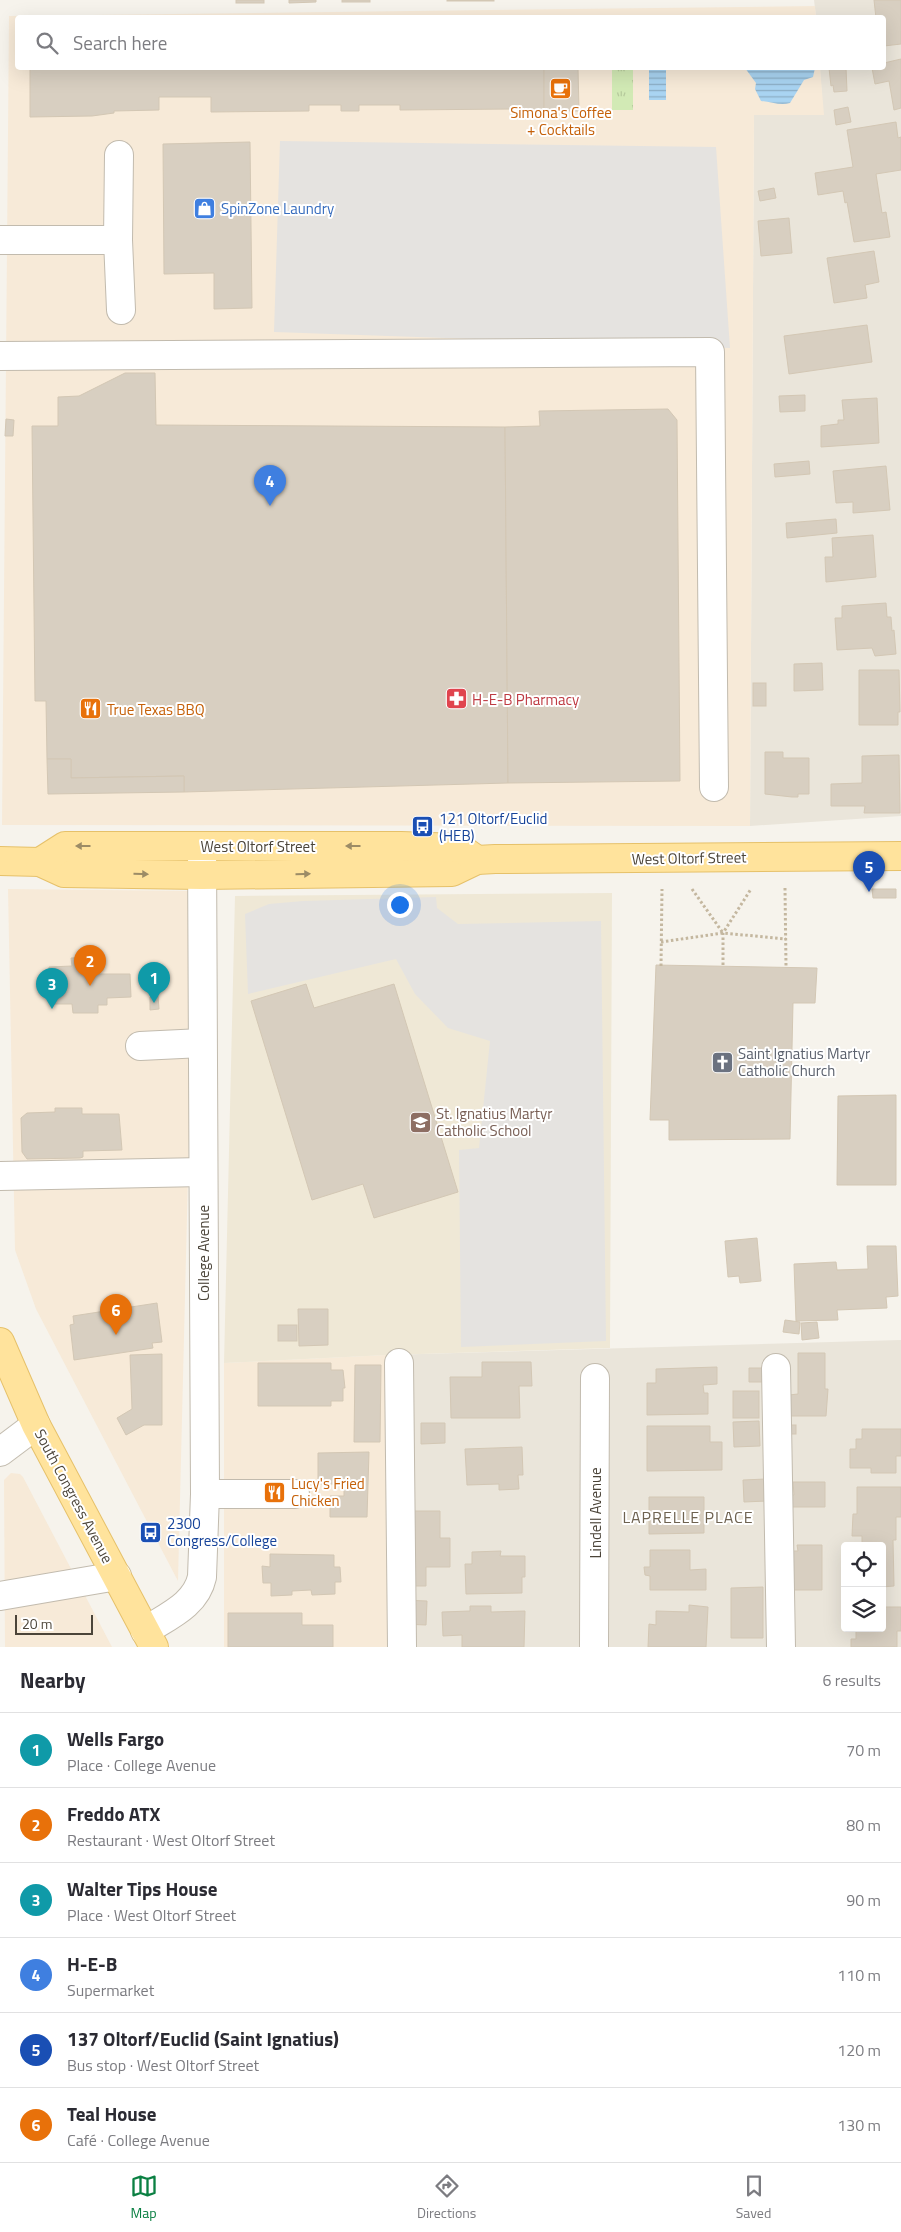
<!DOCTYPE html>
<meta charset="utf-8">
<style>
:root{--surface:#fff;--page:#f2f2f3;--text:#2b2b33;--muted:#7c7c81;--line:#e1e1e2;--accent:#0b8043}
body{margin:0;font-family:"Titillium Web",sans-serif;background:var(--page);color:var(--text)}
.controls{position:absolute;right:15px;bottom:15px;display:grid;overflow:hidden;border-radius:5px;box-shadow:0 5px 20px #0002}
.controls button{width:45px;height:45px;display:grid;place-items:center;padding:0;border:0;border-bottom:1px solid var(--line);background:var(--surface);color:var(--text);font:25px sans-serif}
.scale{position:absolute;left:15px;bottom:12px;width:78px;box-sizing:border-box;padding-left:5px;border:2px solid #4b4439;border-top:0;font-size:14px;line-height:18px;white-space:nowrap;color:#4b4439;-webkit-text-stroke:4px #fff;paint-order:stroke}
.you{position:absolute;left:399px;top:904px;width:18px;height:18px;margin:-12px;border:4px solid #fff;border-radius:50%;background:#1a73e8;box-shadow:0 0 0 8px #1a73e833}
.badge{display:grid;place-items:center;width:32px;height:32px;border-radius:50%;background:var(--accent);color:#fff;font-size:16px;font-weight:700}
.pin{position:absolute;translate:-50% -41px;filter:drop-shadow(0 1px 2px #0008)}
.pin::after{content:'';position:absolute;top:26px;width:18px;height:15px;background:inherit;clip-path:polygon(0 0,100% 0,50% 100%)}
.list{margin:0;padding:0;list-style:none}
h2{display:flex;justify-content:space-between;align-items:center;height:65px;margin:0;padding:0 20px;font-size:21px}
h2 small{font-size:16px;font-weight:400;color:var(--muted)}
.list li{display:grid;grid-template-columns:32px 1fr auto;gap:15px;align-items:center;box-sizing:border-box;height:75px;padding:0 20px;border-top:1px solid var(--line)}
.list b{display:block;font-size:19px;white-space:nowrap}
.list p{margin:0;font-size:16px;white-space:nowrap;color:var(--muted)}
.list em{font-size:16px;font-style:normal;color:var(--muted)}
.icon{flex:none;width:28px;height:28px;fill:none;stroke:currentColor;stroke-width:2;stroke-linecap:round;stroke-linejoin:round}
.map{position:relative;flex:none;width:901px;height:1647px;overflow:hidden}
.search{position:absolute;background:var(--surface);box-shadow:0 5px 20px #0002;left:15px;right:15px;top:15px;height:55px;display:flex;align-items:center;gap:12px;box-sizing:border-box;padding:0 18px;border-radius:5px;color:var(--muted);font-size:19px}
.sheet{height:515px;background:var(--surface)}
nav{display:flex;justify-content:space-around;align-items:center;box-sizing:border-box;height:70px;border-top:1px solid var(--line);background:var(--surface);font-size:14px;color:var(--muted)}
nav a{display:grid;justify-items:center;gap:2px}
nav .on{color:var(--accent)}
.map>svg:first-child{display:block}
.residential{fill:#eae5da;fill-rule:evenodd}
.commercial{fill:#f7ead8}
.education{fill:#efe8d6}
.grass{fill:url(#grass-tufts)}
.parking{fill:#e5e3e0}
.water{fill:url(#water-rules)}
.building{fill:#d8cfc1;stroke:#d3c7b4}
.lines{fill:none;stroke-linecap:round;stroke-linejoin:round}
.minor-casing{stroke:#c2bbae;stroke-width:30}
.major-casing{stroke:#e6c16a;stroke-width:30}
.path{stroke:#c4b79f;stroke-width:3;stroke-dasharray:2.5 2.5;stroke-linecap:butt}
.minor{stroke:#fff;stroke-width:28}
.major{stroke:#ffe39c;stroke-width:28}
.oneway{fill:#9c8c66}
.labels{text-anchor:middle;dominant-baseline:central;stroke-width:4;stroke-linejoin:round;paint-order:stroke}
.food-label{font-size:15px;fill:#c56008;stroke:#fff;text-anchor:start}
.shop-label{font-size:15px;fill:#366cbe;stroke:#fff;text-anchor:start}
.health-label{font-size:15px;fill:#be3a42;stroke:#fff;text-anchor:start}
.transit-label{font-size:15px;fill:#164399;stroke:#fff;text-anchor:start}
.street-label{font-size:15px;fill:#4b4439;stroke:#fff}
.worship-label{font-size:15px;fill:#5b616d;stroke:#fff;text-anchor:start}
.education-label{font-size:15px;fill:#785e54;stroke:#fff;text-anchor:start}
.neighbourhood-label{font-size:16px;letter-spacing:1px;fill:#6e6250;stroke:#fff}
</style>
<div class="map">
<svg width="901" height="1647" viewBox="0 0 901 1647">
<defs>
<pattern id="grass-tufts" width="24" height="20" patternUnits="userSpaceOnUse" patternTransform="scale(1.25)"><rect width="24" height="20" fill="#d2eab5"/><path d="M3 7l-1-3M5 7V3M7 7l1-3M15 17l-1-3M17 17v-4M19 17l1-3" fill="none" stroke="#b6ca9c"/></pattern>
<pattern id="water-rules" width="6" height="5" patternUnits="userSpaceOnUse" patternTransform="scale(1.25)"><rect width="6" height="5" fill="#a9d4f2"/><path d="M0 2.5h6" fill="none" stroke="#8caec5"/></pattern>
</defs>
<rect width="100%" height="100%" fill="#f6f3ec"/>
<g class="residential">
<polygon points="814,0 901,0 901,816 750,826 754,115 823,115 820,68 884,68 884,18 816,17"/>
<path d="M 901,1340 L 901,1647 L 391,1647 L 387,1355 ZM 845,1546 L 882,1546 L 882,1628 L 845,1628 Z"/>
</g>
<g class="commercial">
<polygon points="815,6 816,17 18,18 18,68 820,68 824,115 754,115 750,826 2,825 9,16"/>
<polygon points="8,889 195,891 178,1581 36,1309 15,1250"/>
<polygon points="387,1355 391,1647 224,1647 224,1363"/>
<polygon points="11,1473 20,1474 23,1477 112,1647 5,1647 4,1480"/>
</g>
<polygon class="education" points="612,893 610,1348 387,1355 224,1363 235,896"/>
<rect class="grass" x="612" y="68" width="21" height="42"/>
<g class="parking">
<polygon points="280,141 716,147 730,348 274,332"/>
<polygon points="436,897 437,908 458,924 601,921 606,1341 461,1347 459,1150 479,1148 490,1041 448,1028 415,994 396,959 248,994 245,914 269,904 303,901"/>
</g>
<g class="water">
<rect x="649" y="68" width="17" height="32"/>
<path d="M 745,68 L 815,68 L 813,77 L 804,80 L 790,103 C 781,106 771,102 761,101 L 755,89 L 756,83 Z"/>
</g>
<g class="building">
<rect x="236" y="0" width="28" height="3"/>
<polygon points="289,0 316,0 316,2 289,3"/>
<rect x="342" y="0" width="28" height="2"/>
<rect x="447" y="0" width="47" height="1"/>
<polygon points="874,0 901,0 901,44 884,46 884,18 876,18"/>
<polygon points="901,59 901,108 894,110 889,81 875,84 872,68 884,68 884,63"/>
<polygon points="30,68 544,68 544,111 513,112 513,109 400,110 400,105 359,105 359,111 341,111 341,105 309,105 309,111 211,112 211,97 159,97 159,110 114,111 114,113 92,116 30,117"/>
<polygon points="544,68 578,68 579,111 544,111"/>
<polygon points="829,68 846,68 847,91 834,92 833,85 831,86"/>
<polygon points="848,107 851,122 836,125 834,110"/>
<polygon points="896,122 898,138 901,137 901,170 876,174 882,213 886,212 890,237 854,242 847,202 845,203 843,191 818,195 815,173 853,167 847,130"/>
<polygon points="250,142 252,308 214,309 214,273 164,274 163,144"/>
<polygon points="774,188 776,198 760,201 758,191"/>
<polygon points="789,218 792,253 761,256 758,221"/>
<polygon points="874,251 879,282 865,285 867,298 834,303 827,258"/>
<polygon points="867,325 872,362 789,374 784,336"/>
<polygon points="125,373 155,373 156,425 505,427 508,783 184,792 184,776 71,778 71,759 47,759 46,701 35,701 32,426 58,426 58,397 79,396"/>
<polygon points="805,395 805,411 780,412 779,396"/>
<polygon points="877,398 879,443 821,447 821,426 838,424 838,420 844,420 842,400"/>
<polygon points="668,409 677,420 680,781 508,783 505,427 540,426 539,411"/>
<polygon points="6,419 14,420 13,436 5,436"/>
<polygon points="809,461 810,474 775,477 774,464"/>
<polygon points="886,466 890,510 853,513 853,502 836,503 833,471"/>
<polygon points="836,519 837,533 787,538 786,523"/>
<polygon points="873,535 876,577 826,582 825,557 833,557 832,538"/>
<polygon points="886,603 887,617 891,617 892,631 894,630 896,654 875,656 872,648 837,650 835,618 842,618 842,606"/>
<polygon points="822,663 823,690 794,691 794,664"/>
<polygon points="859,670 899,670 900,712 898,712 898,725 859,725"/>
<rect x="753" y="683" width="13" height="23"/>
<polygon points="765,752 783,752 783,758 809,758 809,794 798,794 798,797 792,797 765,794"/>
<polygon points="899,755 900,813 864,813 865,806 831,806 831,784 862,783 862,756"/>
<polygon points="47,759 71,759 71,778 184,776 184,792 48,794"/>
<polygon points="872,889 896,889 896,898 873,898"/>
<polygon points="98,957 99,974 130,974 131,997 107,998 107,1005 98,1005 98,1013 73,1013 72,1004 50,1004 49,967 72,966 71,958"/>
<polygon points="656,965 817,968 815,1003 793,1003 790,1139 669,1140 669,1120 650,1120"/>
<polygon points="306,984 314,1008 394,984 458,1192 374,1218 363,1184 312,1200 251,1001"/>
<polygon points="158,996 159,1009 150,1010 150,997"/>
<polygon points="896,1095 896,1185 837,1185 838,1096"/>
<polygon points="55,1108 82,1108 82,1114 119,1114 122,1150 83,1151 83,1157 80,1158 27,1159 22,1152 21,1118 27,1113 55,1112"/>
<polygon points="757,1238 761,1281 740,1283 739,1276 728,1277 725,1241"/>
<polygon points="867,1246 896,1246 898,1296 886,1297 887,1308 837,1310 838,1320 796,1321 794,1264 836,1262 837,1270 868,1269"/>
<polygon points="157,1303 162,1342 152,1343 153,1348 74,1360 70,1325 74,1324 73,1316"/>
<polygon points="298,1309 328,1309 328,1345 299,1346"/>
<polygon points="785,1320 800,1322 799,1334 783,1332"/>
<polygon points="817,1322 819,1338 802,1340 801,1323"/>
<rect x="278" y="1325" width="19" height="16"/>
<polygon points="798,1353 825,1353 825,1389 828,1389 826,1416 789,1416 789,1395 798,1394"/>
<polygon points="162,1354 162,1425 144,1425 126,1435 117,1418 132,1409 130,1355"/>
<polygon points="482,1362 531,1362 532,1386 519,1386 520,1418 451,1418 450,1377 482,1377"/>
<polygon points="258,1363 331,1363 331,1370 343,1370 345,1388 343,1388 343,1401 331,1401 331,1406 258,1406"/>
<polygon points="355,1365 381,1365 380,1442 354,1442"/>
<polygon points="717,1367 717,1384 703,1385 704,1393 708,1393 708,1414 647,1415 647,1383 656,1383 656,1369"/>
<polygon points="749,1368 763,1368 762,1382 749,1382"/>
<rect x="733" y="1391" width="26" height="27"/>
<polygon points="759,1421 760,1446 734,1447 733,1422"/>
<polygon points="421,1423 445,1423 445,1443 421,1444"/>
<rect x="788" y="1425" width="8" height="9"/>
<polygon points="647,1426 710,1426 710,1442 722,1442 722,1470 647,1471"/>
<polygon points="862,1429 901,1429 901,1456 896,1456 896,1473 871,1473 871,1468 850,1468 850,1449 856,1449 856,1439 862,1439"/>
<polygon points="522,1447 523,1475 518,1475 519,1489 499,1490 499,1484 467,1485 465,1449"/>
<polygon points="369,1452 367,1517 330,1517 330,1496 344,1496 344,1484 318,1484 318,1453"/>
<polygon points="766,1479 767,1501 744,1502 743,1480"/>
<polygon points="793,1482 825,1482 825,1507 787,1507 787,1495 794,1495"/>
<polygon points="857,1487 901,1487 901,1517 896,1517 896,1540 893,1540 894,1586 882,1587 882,1546 862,1546 862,1536 852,1536 853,1514 857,1514"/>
<polygon points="649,1497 704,1497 704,1516 707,1516 707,1524 704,1524 704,1533 649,1534"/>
<polygon points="401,1511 440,1511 440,1538 450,1538 450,1567 426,1567 426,1586 402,1586"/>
<polygon points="797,1545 822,1545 822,1590 793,1590 791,1551 798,1551"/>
<polygon points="650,1550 690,1550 690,1570 706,1569 706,1590 650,1590 650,1576 645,1575 644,1567 650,1567"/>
<polygon points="501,1551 500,1556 525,1556 525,1577 522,1577 522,1593 466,1594 465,1564 472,1564 472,1552"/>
<polygon points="270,1554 334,1555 334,1567 340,1567 341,1582 335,1582 335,1594 312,1595 311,1590 292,1591 292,1595 271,1596 271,1583 263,1583 262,1566 270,1567"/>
<polygon points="763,1587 763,1638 731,1638 731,1588"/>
<polygon points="403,1600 427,1601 426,1625 403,1624"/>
<polygon points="689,1605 708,1607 706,1647 648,1647 649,1624 656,1625 656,1611 689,1612"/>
<polygon points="470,1606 491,1606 491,1612 525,1611 524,1647 462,1647 462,1635 443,1636 442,1612 470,1611"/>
<polygon points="882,1607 901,1607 901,1631 897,1631 897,1647 851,1647 851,1639 856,1639 856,1628 882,1628"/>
<polygon points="228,1613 302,1613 302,1625 333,1625 333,1647 228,1647"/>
</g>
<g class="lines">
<defs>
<g id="minor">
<polyline points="0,240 118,240 119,155"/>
<polyline points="118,240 121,310"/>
<polyline points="0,356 710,352 714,787"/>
<polyline points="140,1046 202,1043"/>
<polyline points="0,1176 203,1172"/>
<polyline points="399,1363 402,1647"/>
<polyline points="776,1368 781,1647"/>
<polyline points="0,1452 36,1425"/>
<polyline points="205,1494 295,1494"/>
<polyline points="0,1596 117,1576"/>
<path d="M 145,1631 C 168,1616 196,1605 202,1577 L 205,1494 L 202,847"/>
<polyline points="594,1647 595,1378"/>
</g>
<g id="major">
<polyline points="0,861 40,862 64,873 202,875 452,872 477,860 495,859 901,856"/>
<polyline points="40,862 65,846 401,846 460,848 477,860"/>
<polyline points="0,1342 36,1425 154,1647"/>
</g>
</defs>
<use href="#minor" class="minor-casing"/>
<use href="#major" class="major-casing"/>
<g class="path">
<polyline points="785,888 786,966"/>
<polyline points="692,889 723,933"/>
<polyline points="661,942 723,933 786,939"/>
<polyline points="723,965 723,933 751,889"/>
<polyline points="661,966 662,889"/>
</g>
<use href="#minor" class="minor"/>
<use href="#major" class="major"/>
</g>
<defs><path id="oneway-solid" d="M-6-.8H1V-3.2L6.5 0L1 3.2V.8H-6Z" transform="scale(1.25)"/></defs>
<g class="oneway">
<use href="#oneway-solid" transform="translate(83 846) rotate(-180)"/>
<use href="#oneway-solid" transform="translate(353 846) rotate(180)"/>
<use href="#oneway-solid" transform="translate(141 874) rotate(1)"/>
<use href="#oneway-solid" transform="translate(303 874) rotate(-1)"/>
</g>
<defs>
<symbol id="cafe-square" viewBox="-11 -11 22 22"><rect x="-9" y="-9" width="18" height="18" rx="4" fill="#e8710a" stroke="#fff"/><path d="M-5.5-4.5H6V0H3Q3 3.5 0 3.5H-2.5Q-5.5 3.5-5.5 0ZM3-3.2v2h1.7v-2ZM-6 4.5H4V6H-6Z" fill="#fff"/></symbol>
<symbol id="shop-square" viewBox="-11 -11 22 22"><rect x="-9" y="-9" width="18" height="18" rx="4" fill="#3f7fe0" stroke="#fff"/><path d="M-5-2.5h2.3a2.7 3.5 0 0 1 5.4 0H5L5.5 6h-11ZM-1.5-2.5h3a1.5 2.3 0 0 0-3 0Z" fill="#fff"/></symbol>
<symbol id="pharmacy-square" viewBox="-11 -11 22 22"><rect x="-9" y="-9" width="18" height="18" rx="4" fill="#e0444e" stroke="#fff"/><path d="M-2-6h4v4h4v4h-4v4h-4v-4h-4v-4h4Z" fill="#fff"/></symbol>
<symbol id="restaurant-square" viewBox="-11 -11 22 22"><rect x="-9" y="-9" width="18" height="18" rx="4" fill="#e8710a" stroke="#fff"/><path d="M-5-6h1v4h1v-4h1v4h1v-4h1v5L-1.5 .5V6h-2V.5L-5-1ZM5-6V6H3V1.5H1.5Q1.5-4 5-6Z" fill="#fff"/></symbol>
<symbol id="bus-square" viewBox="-11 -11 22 22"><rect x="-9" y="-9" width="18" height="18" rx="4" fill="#1a4fb4" stroke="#fff"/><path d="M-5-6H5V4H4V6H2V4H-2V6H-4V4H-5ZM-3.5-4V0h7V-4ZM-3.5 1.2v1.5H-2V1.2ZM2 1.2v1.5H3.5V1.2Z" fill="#fff"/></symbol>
<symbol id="church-square" viewBox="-11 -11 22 22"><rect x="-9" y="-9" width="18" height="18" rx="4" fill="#6b7280" stroke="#fff"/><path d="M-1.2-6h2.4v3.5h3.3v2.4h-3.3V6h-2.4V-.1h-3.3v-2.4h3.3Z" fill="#fff"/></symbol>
<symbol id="school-square" viewBox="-11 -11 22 22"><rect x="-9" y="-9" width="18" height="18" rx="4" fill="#8d6e63" stroke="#fff"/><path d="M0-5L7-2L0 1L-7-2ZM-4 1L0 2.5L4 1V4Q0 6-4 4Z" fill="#fff"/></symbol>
</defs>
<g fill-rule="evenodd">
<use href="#cafe-square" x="548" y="76" width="25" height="25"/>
<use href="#shop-square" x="192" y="196" width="25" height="25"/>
<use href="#pharmacy-square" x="444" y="686" width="25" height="25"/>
<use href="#restaurant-square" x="78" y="696" width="25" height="25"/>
<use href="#bus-square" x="410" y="814" width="25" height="25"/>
<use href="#church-square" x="710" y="1050" width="25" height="25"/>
<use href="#school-square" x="408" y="1110" width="25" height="25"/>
<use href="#restaurant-square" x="262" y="1480" width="25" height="25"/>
<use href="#bus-square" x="138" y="1520" width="25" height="25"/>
</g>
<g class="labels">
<g class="food-label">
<text x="561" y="112" text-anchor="middle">Simona's Coffee<tspan x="561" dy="17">+ Cocktails</tspan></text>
<text x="107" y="709">True Texas BBQ</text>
<text x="291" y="1483">Lucy's Fried<tspan x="291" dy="17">Chicken</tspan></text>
</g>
<g class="shop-label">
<text x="221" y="208">SpinZone Laundry</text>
</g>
<g class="health-label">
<text x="472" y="699">H-E-B Pharmacy</text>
</g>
<g class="transit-label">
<text x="439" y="818">121 Oltorf/Euclid<tspan x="439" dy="17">(HEB)</tspan></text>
<text x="167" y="1523">2300<tspan x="167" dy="17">Congress/College</tspan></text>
</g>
<g class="street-label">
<text x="258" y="846">West Oltorf Street</text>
<text transform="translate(689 858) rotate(-1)">West Oltorf Street</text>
<text transform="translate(203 1253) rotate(-90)">College Avenue</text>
<text transform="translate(74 1496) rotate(62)">South Congress Avenue</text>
<text transform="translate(595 1513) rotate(-90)">Lindell Avenue</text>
</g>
<g class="worship-label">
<text x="738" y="1053">Saint Ignatius Martyr<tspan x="738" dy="17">Catholic Church</tspan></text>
</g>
<g class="education-label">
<text x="436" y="1113">St. Ignatius Martyr<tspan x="436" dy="17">Catholic School</tspan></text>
</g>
<g class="neighbourhood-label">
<text x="688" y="1517">LAPRELLE PLACE</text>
</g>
</g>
</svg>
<div class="controls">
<button><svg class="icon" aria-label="locate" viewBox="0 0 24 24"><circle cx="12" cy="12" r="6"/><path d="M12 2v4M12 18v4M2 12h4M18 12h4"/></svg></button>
<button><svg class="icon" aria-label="layers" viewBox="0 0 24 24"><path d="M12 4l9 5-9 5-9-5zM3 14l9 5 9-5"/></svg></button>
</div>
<div class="scale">20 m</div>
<div class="you"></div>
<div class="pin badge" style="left:154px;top:1003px;background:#0f9aa8">1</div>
<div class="pin badge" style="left:90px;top:986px;background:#e8710a">2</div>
<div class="pin badge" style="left:52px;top:1009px;background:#0f9aa8">3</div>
<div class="pin badge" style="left:270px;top:506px;background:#3f7fe0">4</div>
<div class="pin badge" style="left:869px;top:892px;background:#1a4fb4">5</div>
<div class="pin badge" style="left:116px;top:1335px;background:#e8710a">6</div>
<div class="search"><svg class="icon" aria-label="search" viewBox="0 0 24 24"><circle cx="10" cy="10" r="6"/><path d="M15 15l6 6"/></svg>Search here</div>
</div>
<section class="sheet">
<h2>Nearby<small>6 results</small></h2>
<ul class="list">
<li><span class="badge" style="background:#0f9aa8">1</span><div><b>Wells Fargo</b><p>Place · College Avenue</p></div><em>70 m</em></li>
<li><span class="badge" style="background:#e8710a">2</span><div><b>Freddo ATX</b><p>Restaurant · West Oltorf Street</p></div><em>80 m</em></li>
<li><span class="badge" style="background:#0f9aa8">3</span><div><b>Walter Tips House</b><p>Place · West Oltorf Street</p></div><em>90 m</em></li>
<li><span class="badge" style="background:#3f7fe0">4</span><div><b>H-E-B</b><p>Supermarket</p></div><em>110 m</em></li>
<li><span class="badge" style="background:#1a4fb4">5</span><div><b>137 Oltorf/Euclid (Saint Ignatius)</b><p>Bus stop · West Oltorf Street</p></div><em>120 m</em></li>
<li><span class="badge" style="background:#e8710a">6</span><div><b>Teal House</b><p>Café · College Avenue</p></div><em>130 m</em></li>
</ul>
</section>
<nav>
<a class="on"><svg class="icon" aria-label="map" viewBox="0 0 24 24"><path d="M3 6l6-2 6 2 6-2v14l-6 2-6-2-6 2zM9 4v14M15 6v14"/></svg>Map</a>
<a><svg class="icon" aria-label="directions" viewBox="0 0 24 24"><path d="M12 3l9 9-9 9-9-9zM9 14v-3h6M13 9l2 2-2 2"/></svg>Directions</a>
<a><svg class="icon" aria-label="saved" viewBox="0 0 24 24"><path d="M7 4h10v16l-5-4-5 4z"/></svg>Saved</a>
</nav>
